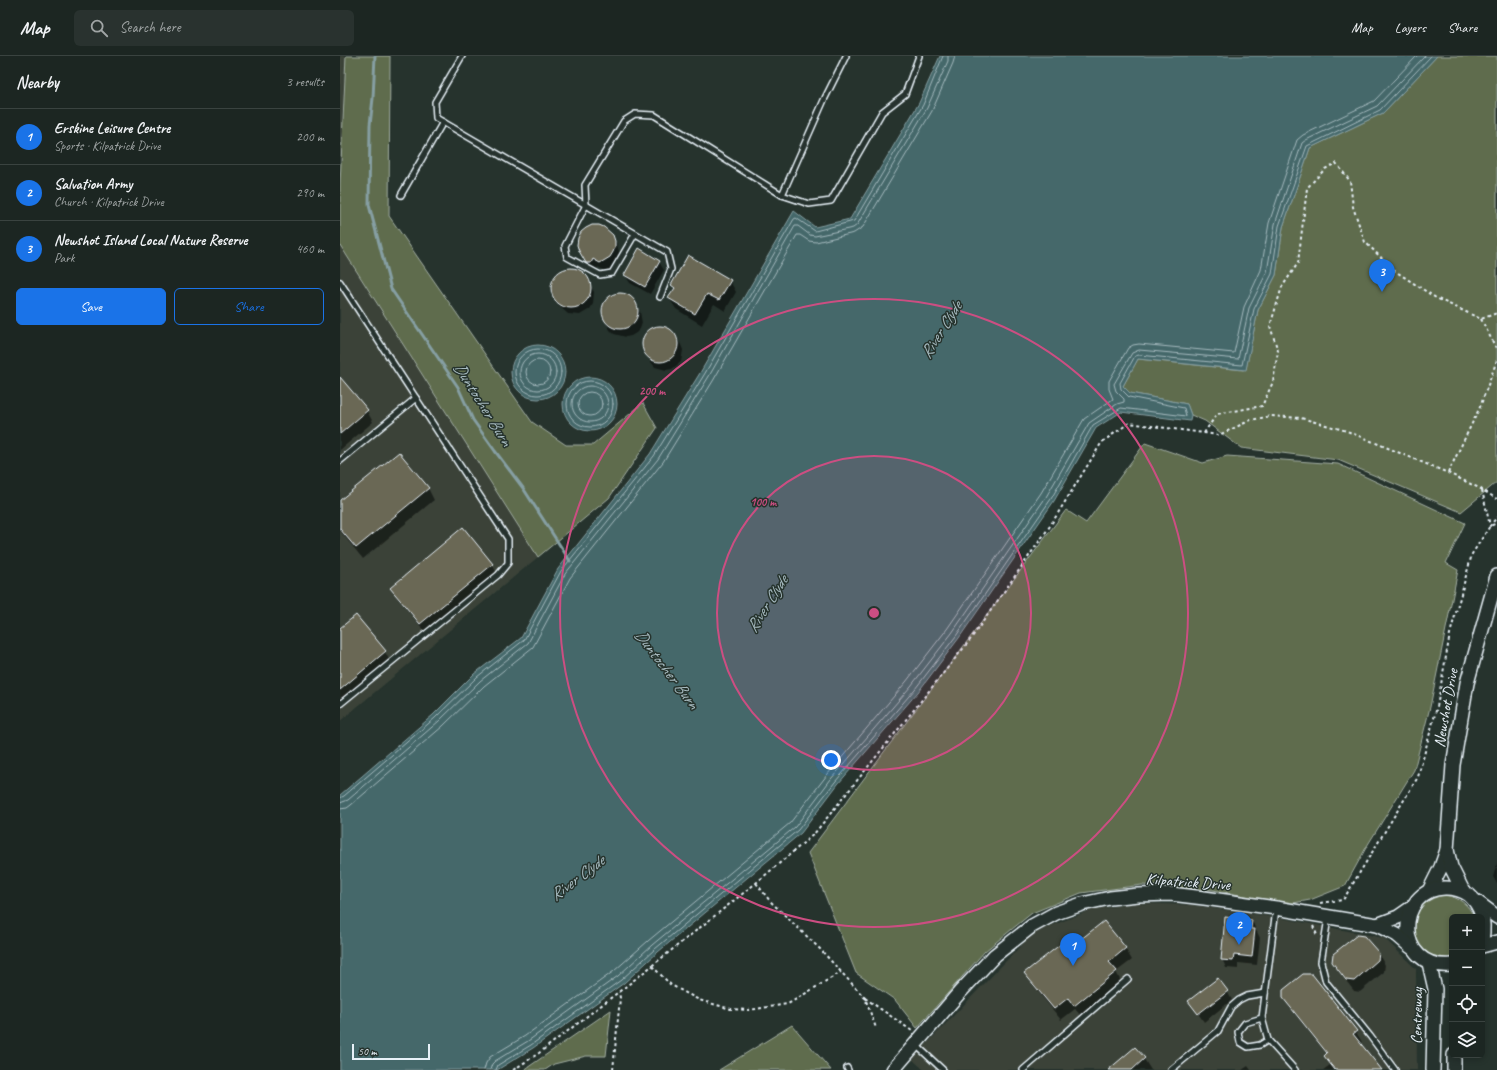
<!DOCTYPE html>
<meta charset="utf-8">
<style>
:root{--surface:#1c2622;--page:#29322f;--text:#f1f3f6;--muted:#a0a5a5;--line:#3a4340;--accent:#1a73e8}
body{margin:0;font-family:Caveat,sans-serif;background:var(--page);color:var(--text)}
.controls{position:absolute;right:12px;bottom:12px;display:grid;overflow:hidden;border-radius:6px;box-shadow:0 2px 6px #0003}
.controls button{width:36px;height:36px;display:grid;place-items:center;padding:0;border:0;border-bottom:1px solid var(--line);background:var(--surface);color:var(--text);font:20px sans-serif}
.scale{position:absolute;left:12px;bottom:10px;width:78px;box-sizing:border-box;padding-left:4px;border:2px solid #e8f1f8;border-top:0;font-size:11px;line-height:14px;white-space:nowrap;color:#e8f1f8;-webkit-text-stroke:3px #26332d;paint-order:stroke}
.you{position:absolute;left:491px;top:704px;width:14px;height:14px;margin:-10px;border:3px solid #fff;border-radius:50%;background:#1a73e8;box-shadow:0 0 0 6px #1a73e833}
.badge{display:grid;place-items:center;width:26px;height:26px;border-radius:50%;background:var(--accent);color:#fff;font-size:13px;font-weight:700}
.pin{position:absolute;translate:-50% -33px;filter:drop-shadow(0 1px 2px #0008)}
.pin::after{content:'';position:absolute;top:21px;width:14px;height:12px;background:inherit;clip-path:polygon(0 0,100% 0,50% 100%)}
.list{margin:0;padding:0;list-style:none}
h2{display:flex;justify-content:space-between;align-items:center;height:52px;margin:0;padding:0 16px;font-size:17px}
h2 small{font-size:13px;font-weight:400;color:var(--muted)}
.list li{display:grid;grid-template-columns:26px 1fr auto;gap:12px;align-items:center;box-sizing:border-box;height:56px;padding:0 16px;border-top:1px solid var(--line)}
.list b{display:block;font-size:15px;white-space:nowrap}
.list p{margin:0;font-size:13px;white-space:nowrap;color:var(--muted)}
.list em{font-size:13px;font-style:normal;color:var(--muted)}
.actions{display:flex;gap:8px;padding:12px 16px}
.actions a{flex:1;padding:9px 0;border:1px solid var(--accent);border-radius:6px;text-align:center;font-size:14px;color:var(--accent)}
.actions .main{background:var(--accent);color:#fff}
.icon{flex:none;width:22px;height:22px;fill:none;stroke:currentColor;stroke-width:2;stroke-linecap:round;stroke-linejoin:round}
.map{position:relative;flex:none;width:1157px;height:1014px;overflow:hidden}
header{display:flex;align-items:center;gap:24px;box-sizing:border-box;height:56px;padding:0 20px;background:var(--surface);border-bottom:1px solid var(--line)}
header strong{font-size:19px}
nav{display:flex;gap:22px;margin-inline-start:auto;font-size:14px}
.search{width:280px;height:36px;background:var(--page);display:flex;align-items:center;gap:10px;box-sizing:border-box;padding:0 14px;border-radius:6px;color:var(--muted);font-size:15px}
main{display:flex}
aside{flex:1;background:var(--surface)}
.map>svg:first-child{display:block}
.built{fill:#3b4339}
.green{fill:#5e6c4e;stroke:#a3aea3}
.water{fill:#44686a;stroke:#869fa3}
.shadow{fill:#0007}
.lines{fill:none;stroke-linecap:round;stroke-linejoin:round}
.shore{stroke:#a6babf;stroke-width:1}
.stream{stroke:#869fa3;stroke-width:3}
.building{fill:#6b6855;stroke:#e8f1f8}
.service-casing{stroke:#e8f1f8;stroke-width:8}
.tertiary-casing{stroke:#e8f1f8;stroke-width:16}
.path{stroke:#e8f1f8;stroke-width:2;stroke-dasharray:3 3;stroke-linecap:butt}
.service{stroke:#26332d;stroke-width:5}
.tertiary{stroke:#26332d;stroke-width:13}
.ring{fill:none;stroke:#cc4e82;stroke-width:2}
.labels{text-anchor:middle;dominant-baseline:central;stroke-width:3;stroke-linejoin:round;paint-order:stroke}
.street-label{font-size:16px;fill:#e8f1f8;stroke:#26332d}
.water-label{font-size:17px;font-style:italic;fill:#a6babf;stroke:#26332d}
.centre{fill:#cc4e82;stroke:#26332d;stroke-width:2}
.ring-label{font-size:12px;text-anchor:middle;font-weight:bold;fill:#cc4e82;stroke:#26332d;stroke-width:3;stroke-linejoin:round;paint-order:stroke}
</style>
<header>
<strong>Map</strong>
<div class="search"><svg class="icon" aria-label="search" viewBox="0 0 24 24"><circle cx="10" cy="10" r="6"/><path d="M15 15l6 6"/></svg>Search here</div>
<nav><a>Map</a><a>Layers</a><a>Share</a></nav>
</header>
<main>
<aside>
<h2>Nearby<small>3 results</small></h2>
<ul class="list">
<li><span class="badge">1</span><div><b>Erskine Leisure Centre</b><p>Sports · Kilpatrick Drive</p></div><em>200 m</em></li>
<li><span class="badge">2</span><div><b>Salvation Army</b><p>Church · Kilpatrick Drive</p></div><em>290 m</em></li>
<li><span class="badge">3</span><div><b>Newshot Island Local Nature Reserve</b><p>Park</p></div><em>460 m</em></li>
</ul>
<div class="actions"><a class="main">Save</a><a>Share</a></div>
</aside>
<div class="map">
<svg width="1157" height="1014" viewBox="0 0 1157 1014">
<rect width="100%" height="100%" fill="#26332d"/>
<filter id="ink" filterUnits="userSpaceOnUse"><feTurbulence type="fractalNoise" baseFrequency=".025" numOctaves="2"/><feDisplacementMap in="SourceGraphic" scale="8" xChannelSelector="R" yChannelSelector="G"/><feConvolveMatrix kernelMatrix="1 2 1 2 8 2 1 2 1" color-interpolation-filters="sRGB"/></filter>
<g filter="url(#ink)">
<g class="built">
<polygon points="0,0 6,0 0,129"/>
<polygon points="0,189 198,501 0,665"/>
<polygon points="794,847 853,849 941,862 1044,882 1076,913 1077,1014 584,1014 572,1003 693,877 751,854"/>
</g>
<g class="green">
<polygon points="6,0 50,0 49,160 192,366 226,389 253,389 303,347 317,372 269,442 198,501 0,189 0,129"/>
<polygon points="1097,0 1157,0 1157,426 1121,456 998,404 901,392 865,365 851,359 847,348 790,337 783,330 798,303 903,314 906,313 918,254 936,219 943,171 970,92 1043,57"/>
<polygon points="805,387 863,407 887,400 998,408 1125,467 1106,507 1118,514 1090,651 1074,714 1027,790 1005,830 970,844 948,848 873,834 802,829 741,837 692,857 645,895 577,972 555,944 516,917 468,797 726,454 746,467"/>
<path d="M 1105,839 C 1120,842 1128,848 1134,861 L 1112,861 L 1112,901 C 1072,911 1055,847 1105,839 Z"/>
<polygon points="271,954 266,1000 246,1000 214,1008 205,1014 184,1014"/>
<polygon points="452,969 491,1014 379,1014"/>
</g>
<g class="water">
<polygon points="600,0 1097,0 1043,57 970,92 943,171 936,219 918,254 906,314 798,303 783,330 790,337 847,348 851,359 850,365 781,356 756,372 714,445 619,582 578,636 498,728 461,777 318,896 284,927 193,992 157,1014 0,1014 0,739 93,659 134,618 181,582 218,513 310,398 360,317 454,155 475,171 510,163 579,47"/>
<circle cx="198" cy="316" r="27"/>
<circle cx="250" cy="348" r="27"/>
</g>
<g class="shadow">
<polygon points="272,179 277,188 280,200 278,205 270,213 266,215 258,211 256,215 252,215 245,204"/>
<polygon points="319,206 324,214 310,238 290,227 285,219"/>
<polygon points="229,213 239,214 246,221 254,236 253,248 250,253 240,259 228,258 219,250 212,236 214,224 217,219 223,215"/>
<polygon points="390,225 396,236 385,255 374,248 362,269 336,253 329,242 335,234 332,229"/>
<polygon points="282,237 292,242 295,247 300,256 302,267 300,273 296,277 291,280 286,281 274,278 270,274 262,259 262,253 267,243 271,239"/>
<polygon points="317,270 328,272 336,280 341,289 343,294 341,306 332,313 326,314 315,311 311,306 303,292 304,280 307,276"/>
<polygon points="0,322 27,355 33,366 0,394"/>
<polygon points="88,432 94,444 23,503 0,475 0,446"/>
<polygon points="152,508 158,519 88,579 58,543 52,532"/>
<polygon points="16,561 45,596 51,607 0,650 0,574"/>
<polygon points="1157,807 1157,827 1153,821"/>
<polygon points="912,865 920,882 917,909 898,907 898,913 886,912 882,903"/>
<polygon points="731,892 785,892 792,904 776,916 782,927 741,960 735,953 721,964 692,928 686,917"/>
<polygon points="1038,897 1045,909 1044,916 1020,936 1014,935 1000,917 993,905"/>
<polygon points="887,935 892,944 864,966 849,945"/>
<polygon points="944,941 1016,976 1022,986 1020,987 1041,1014 983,1014 990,1009 985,1000 987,998 950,952"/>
<polygon points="795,992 804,1003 811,1014 770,1014"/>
<polygon points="908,1010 911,1014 902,1014"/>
</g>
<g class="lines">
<g class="shore">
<circle cx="198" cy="316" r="23"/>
<circle cx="198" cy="316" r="18"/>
<circle cx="198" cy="316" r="12"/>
<circle cx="250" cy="348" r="23"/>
<circle cx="250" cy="348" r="18"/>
<circle cx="250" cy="348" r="12"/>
<polyline points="0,742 4,740 95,662 137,621 184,584 221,515 314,400 364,319 454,163 456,162 475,175 514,165 583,49 603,0"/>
<polyline points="0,747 8,744 99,665 140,625 188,587 225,518 318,403 368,322 455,170 458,170 470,179 475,180 513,172 517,169 587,52 608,5 608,0"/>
<polyline points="0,753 7,752 11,749 103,670 144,630 193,591 230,522 323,406 373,325 457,179 460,179 469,185 476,186 514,177 523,171 592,55 613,7 615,0"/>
<polyline points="144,1014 146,1007 150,1001 185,980 274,915 308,885 450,767 487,719 566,626 607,573 701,437 744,363 773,343 769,333 769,325 788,292 793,289 799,288 894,297 904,251 921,214 929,167 957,84 963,79 1034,45 1077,0"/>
<polyline points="150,1014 152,1008 155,1005 188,985 278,920 312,889 455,771 491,723 571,630 612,577 706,441 749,367 777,348 784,346 784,343 776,335 774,328 792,297 799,294 898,303 909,252 927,216 935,168 962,87 966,84 1037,50 1085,0"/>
<polyline points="156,1014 158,1009 191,989 281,924 315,893 458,774 495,726 575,633 616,580 711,443 753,369 781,352 846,360 844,352 789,341 781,333 780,327 795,300 799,299 902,309 914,253 932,218 939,170 967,90 1040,54 1091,0"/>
</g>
<polyline class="stream" points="35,0 33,42 30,69 29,149 51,233 118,331 133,364 155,395 183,432 230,505"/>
</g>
<g class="building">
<polygon points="252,169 259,169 264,171 273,179 275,185 275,191 273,196 270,201 260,207 253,203 251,207 246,207 239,195 237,189 238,182 241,176 246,172"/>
<polygon points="299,192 320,205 305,231 284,219"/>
<polygon points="348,199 391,224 379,244 367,238 355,258 328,242 335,232 331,229"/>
<circle cx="231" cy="232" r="20"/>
<circle cx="280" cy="255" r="18"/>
<circle cx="320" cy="288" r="18"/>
<polygon points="0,321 28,354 0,378"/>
<polygon points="59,396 89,432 16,492 0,473 0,444"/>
<polygon points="123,471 153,508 80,568 50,532"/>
<polygon points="16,559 46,595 0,634 0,572"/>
<polygon points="885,861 912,864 911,873 915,873 912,901 894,899 893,905 881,904"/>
<polygon points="764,865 786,892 769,906 777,915 734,950 728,942 714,953 684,917 726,884 731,891"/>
<polygon points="1017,879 1024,880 1039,897 1038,904 1014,925 1006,924 992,906 993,898"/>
<polygon points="963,918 972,918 1017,975 1013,978 1042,1014 995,1014 984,1000 987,997 943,942 943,934"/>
<polygon points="878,922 888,935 858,958 848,945"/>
<polygon points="795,991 805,1002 792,1014 768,1014"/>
</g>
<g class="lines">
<defs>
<g id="service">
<polyline points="122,0 95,46 96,62 327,196 331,213 320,241"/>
<polyline points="61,139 103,66"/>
<polyline points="442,139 484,44 506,0"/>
<polyline points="295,178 272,217 260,219 227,201 225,190 246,149 245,129 284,65 295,58 314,59 442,139 469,148 491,145 542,56 565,38 579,0"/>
<polyline points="0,226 168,483 168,507 158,519 0,648"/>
<polyline points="0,405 76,342"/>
<polyline points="936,853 922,962 928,984 955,1014"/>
<polyline points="988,862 981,906 986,926 1030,980 1055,1014"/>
<polyline points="922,962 905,967 898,976 900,986 908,991 920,989 928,984"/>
<polyline points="576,989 603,1014"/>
<polyline points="507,1012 508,1014"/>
<polyline points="683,1014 788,923"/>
<polyline points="831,1014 878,975 891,951 899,944 907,940 925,937"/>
</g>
<g id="tertiary">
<polyline points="1089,835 1101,811 1107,794"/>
<polyline points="1123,835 1111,811 1107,794 1113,709 1127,627 1157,520"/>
<polyline points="1137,846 1157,861"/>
<polyline points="1037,869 1058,861 1071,852"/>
<polyline points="1142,890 1157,886"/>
<polyline points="1089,907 1095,933 1093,1014"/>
<path d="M 1112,909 C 1053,915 1055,831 1106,832 C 1114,832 1122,834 1129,839 C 1143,851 1145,867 1142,884"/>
<polyline points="553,1014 620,936 655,899 692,870 716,857 742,848 770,842 798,839 831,838 864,842 936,852 1037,869 1057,879 1071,891"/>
<polyline points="1114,1014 1114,999"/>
</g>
</defs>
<use href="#service" class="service-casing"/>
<use href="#tertiary" class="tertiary-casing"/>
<g class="path">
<polyline points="1141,263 1157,294"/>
<polyline points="864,377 877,358 922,350 933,326 938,295 930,270 942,231 958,207 967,132 985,113 996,107 1010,125 1013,151 1025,186 1055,215 1096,242 1141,263 1157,257"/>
<polyline points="1108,417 1140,351 1157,304"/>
<polyline points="1142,434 1150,470 1157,461"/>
<polyline points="416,827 430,845 480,893 525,942 536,972"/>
<polyline points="980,847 1003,844 1078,721 1097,651 1110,578 1132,498 1150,470 1157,467"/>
<polyline points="973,870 977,879"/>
<polyline points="312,910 331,929 359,944 391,953 409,954 448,948 501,916"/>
<polyline points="525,942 572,975"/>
<polyline points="173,1014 199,997 289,928 416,827 474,778 630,584 710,470 762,386 789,367 879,379 911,364 931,360 961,362 1007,375 1108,417 1141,433 1157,443"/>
<polyline points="273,1014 280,942 279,936"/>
</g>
<use href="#service" class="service"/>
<use href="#tertiary" class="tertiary"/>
</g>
</g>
<circle cx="534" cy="557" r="157" fill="#cc4e82" fill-opacity=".12"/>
<g class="ring">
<circle cx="534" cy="557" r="157"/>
<circle cx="534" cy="557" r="314"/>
</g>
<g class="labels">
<g class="street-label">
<text transform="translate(1106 652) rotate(-80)">Newshot Drive</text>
<text transform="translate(848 826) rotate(4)">Kilpatrick Drive</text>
<text transform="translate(1077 960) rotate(-89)">Centreway</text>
</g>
<g class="water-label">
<text transform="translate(601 274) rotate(-58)">River Clyde</text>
<text transform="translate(143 348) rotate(58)">Duntocher Burn</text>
<text transform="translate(427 548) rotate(-58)">River Clyde</text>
<text transform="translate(327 613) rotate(53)">Duntocher Burn</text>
<text transform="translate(237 822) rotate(-37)">River Clyde</text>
</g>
</g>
<circle cx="534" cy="557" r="6" class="centre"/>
<g class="ring-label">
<text x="312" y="339">200 m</text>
<text x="423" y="450">100 m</text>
</g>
</svg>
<div class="controls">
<button>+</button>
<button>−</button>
<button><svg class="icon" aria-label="locate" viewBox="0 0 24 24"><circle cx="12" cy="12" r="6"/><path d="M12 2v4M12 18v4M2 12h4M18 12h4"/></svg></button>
<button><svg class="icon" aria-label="layers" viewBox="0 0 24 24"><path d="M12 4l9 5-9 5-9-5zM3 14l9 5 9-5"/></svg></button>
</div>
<div class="scale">50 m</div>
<div class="you"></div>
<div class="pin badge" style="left:733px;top:910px">1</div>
<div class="pin badge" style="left:899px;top:889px">2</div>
<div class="pin badge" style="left:1042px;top:236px">3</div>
</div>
</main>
